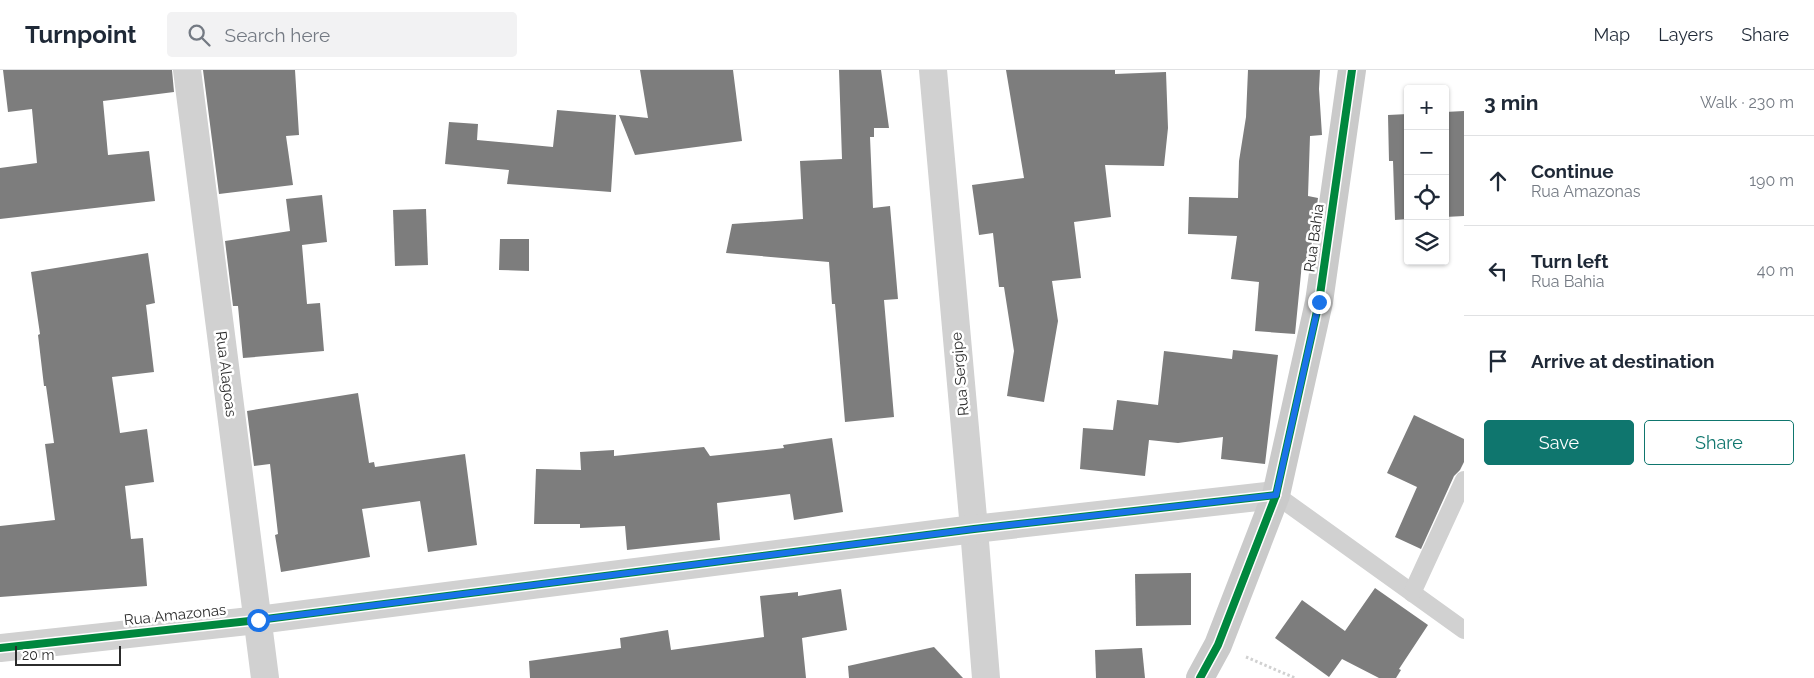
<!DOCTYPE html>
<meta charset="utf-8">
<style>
:root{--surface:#fff;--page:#f2f2f3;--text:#1f2937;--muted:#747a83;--line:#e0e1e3;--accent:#0f766e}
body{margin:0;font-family:Raleway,sans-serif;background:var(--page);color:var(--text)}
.controls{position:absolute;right:15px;top:15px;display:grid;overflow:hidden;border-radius:5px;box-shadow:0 1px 4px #0004}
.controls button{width:45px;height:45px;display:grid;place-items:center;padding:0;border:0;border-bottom:1px solid var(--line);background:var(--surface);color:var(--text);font:25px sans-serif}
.scale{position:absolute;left:15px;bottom:12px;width:106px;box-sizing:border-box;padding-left:5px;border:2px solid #2c2c2c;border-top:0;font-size:14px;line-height:18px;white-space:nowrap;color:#2c2c2c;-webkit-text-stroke:4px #fff;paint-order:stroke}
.stop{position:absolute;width:15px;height:15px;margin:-11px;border:4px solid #1a73e8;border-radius:50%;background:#fff}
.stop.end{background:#1a73e8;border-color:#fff;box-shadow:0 1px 5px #0008}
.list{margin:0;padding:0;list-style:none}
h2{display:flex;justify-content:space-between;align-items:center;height:65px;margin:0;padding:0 20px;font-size:21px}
h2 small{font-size:16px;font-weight:400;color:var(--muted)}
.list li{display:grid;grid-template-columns:32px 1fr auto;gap:15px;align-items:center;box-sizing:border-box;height:90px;padding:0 20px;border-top:1px solid var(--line)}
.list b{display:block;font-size:19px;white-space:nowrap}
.list p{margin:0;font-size:16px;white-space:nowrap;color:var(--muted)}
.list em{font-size:16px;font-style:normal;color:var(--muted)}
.actions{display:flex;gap:10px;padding:15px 20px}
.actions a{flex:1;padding:11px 0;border:1px solid var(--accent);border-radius:5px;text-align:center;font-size:18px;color:var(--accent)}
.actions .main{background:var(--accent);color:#fff}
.icon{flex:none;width:28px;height:28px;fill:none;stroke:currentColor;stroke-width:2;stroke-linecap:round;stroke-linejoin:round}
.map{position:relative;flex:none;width:1464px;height:608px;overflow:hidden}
header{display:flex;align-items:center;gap:30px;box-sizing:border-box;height:70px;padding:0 25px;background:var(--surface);border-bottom:1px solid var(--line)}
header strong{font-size:24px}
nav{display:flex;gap:28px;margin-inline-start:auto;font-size:18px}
.search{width:350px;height:45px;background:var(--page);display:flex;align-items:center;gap:12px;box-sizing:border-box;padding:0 18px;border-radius:5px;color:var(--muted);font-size:19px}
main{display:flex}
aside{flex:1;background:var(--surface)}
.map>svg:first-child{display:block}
.building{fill:#7d7d7d}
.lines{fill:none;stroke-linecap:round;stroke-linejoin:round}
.path{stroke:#d1d1d1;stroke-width:3;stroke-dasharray:2.5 2.5;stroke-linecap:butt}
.lane{stroke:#d1d1d1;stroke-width:18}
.street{stroke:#d1d1d1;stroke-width:28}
.secondary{stroke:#cacaca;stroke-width:28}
.cycleway-casing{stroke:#fff;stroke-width:11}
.cycleway{stroke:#00873e;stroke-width:8}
.route{stroke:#1a73e8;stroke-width:6}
.labels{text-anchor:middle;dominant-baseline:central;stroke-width:5;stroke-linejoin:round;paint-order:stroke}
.street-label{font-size:15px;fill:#2c2c2c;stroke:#fff}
</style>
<header>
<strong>Turnpoint</strong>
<div class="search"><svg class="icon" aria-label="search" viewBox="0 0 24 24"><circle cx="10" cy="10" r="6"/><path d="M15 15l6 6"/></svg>Search here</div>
<nav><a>Map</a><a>Layers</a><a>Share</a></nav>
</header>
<main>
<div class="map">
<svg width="1464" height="608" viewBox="0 0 1464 608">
<rect width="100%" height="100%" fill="#fff"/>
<g class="building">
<polygon points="3,0 172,0 174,22 103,31 108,85 149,81 155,131 0,149 0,98 37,93 32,39 8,42"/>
<polygon points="203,0 295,0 299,65 286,66 293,115 219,124"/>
<polygon points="640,0 733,0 742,71 635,85 619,45 648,48"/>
<polygon points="839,0 881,0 889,58 874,58 874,67 870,67 873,138 890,136 898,229 884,230 894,347 845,352 835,234 832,234 829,192 726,183 732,154 803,149 800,91 842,89"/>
<polygon points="1006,0 1115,0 1115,4 1166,2 1168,58 1164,96 1105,95 1111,147 1074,152 1081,208 1052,211 1058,251 1044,332 1007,326 1014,281 1004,217 999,217 993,163 979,165 972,115 1024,108"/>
<polygon points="1248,0 1320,0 1319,19 1322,65 1310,66 1308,126 1318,128 1309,193 1302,193 1295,264 1255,261 1259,212 1231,209 1237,166 1188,164 1189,127 1238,128 1239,91 1246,47"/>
<polygon points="557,40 616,45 611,122 507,114 509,100 445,94 449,52 478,54 477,70 553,77"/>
<polygon points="1464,41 1464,146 1445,147 1445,42"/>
<polygon points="1408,44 1408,149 1395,150 1393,91 1389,91 1388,45"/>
<polygon points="322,125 327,172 302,175 307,234 320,233 324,281 243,288 238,236 233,236 225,171 290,161 286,129"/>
<polygon points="426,139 428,195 395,196 393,140"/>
<polygon points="500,169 529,169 529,201 499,200"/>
<polygon points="148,183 155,233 146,235 154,302 112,307 120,363 147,359 154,412 125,416 131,469 143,468 147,516 0,527 0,456 55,450 45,374 54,373 46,316 44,316 38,265 40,264 31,202"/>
<polygon points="1233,280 1278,285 1265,394 1221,389 1223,367 1178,373 1149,370 1145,406 1080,399 1083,358 1113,360 1117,330 1158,335 1164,281 1232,289"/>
<polygon points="358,323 369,393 374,392 375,397 465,384 477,475 428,482 420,431 362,439 370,487 281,502 275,465 278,464 270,394 254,396 247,341"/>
<polygon points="1414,345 1464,369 1464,392 1460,400 1454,406 1421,479 1395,467 1417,417 1387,403"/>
<polygon points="832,368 843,442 794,450 790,424 717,433 720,470 627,480 625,456 580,458 580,454 534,454 536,399 581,400 580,382 614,380 614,386 704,377 710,386 784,378 783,375"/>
<polygon points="1191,503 1191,555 1136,556 1135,504"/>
<polygon points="1375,518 1428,555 1399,599 1401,600 1396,608 1379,608 1342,589 1329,607 1275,568 1302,530 1345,561"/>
<polygon points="841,519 847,560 802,568 806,608 530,608 529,591 621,578 620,568 668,560 671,580 764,567 760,526 798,522 798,526"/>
<polygon points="934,577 963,608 849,608 848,596"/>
<polygon points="1142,578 1145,608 1096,608 1095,580"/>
</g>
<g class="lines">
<polyline class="path" points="1246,587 1295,608"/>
<g class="lane">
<polyline points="1276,425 1464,560"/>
<polyline points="1412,523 1464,410"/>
</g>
<g class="street">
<polyline points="187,0 265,608"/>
<polyline points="933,0 974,459 986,608"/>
<polyline points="0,578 258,550 974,459 1276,425"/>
</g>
<polyline class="secondary" points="1200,608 1218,575 1276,425 1319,232 1352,0"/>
<defs>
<g id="cycleway">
<polyline points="0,578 258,550 974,459 1276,425"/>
<polyline points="1200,608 1218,575 1276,425 1319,232 1352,0"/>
</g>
</defs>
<use href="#cycleway" class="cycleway-casing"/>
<use href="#cycleway" class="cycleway"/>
</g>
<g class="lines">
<polyline class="route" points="258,550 974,459 1276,425 1319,232"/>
</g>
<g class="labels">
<g class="street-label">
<text transform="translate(1314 168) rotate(-82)">Rua Bahia</text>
<text transform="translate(226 304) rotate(83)">Rua Alagoas</text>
<text transform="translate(960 304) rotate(-95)">Rua Sergipe</text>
<text transform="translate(175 545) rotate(-6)">Rua Amazonas</text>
</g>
</g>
</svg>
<div class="controls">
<button>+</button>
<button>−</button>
<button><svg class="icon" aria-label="locate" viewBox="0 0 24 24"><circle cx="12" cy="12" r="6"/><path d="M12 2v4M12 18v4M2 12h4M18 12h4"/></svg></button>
<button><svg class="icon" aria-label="layers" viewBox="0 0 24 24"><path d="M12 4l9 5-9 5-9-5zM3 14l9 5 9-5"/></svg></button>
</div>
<div class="scale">20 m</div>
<div class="stop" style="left:258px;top:550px"></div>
<div class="stop end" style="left:1319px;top:232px"></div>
</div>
<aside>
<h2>3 min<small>Walk · 230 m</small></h2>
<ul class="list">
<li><svg class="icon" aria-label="ahead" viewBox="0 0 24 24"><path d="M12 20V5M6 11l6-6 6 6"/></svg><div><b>Continue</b><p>Rua Amazonas</p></div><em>190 m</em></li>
<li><svg class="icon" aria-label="left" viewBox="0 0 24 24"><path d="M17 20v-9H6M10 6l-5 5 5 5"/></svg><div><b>Turn left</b><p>Rua Bahia</p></div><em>40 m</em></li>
<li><svg class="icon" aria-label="arrive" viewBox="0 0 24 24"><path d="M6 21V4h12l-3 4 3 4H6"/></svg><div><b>Arrive at destination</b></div></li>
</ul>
<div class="actions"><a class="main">Save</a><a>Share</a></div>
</aside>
</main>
